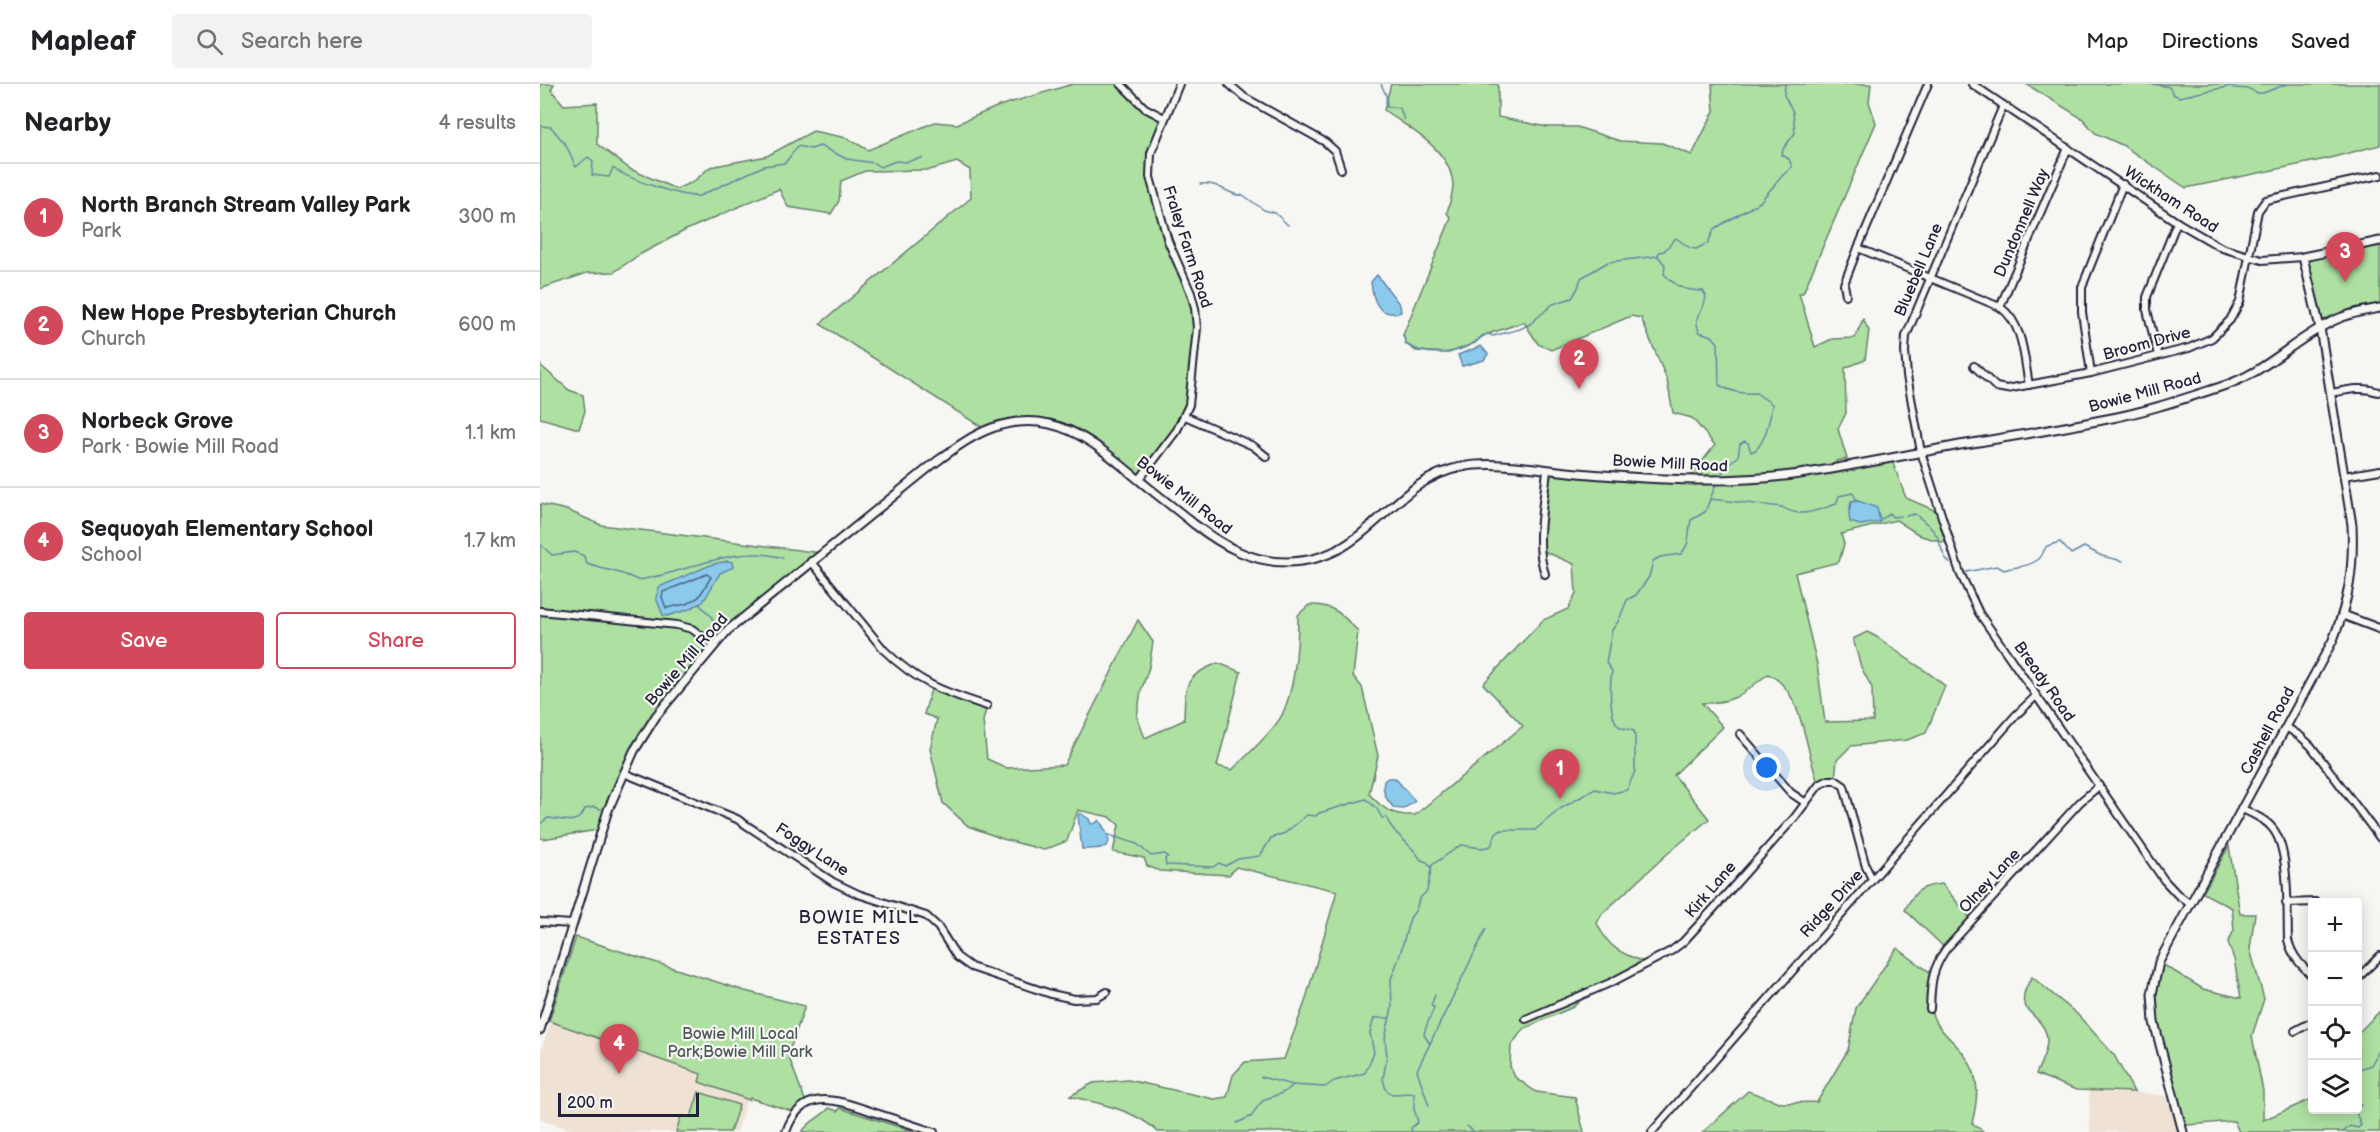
<!DOCTYPE html>
<meta charset="utf-8">
<style>
:root{--surface:#fff;--page:#f2f2f2;--text:#202124;--muted:#757577;--line:#e0e0e0;--accent:#d1495b}
body{margin:0;font-family:"Balsamiq Sans",sans-serif;background:var(--page);color:var(--text)}
.controls{position:absolute;right:18px;bottom:18px;display:grid;overflow:hidden;border-radius:6px;box-shadow:0 3px 15px #0003}
.controls button{width:54px;height:54px;display:grid;place-items:center;padding:0;border:0;border-bottom:2px solid var(--line);background:var(--surface);color:var(--text);font:30px sans-serif}
.scale{position:absolute;left:18px;bottom:15px;width:141px;box-sizing:border-box;padding-left:6px;border:3px solid #22223b;border-top:0;font-size:16px;line-height:21px;white-space:nowrap;color:#22223b;-webkit-text-stroke:4px #f6f6f2;paint-order:stroke}
.you{position:absolute;left:1227px;top:684px;width:21px;height:21px;margin:-15px;border:4px solid #fff;border-radius:50%;background:#1a73e8;box-shadow:0 0 0 9px #1a73e833}
.badge{display:grid;place-items:center;width:39px;height:39px;border-radius:50%;background:var(--accent);color:#fff;font-size:20px;font-weight:700}
.pin{position:absolute;translate:-50% -50px;filter:drop-shadow(0 2px 3px #0008)}
.pin::after{content:'';position:absolute;top:32px;width:21px;height:18px;background:inherit;clip-path:polygon(0 0,100% 0,50% 100%)}
.list{margin:0;padding:0;list-style:none}
h2{display:flex;justify-content:space-between;align-items:center;height:78px;margin:0;padding:0 24px;font-size:26px}
h2 small{font-size:20px;font-weight:400;color:var(--muted)}
.list li{display:grid;grid-template-columns:39px 1fr auto;gap:18px;align-items:center;box-sizing:border-box;height:108px;padding:0 24px;border-top:2px solid var(--line)}
.list b{display:block;font-size:22px;white-space:nowrap}
.list p{margin:0;font-size:20px;white-space:nowrap;color:var(--muted)}
.list em{font-size:20px;font-style:normal;color:var(--muted)}
.actions{display:flex;gap:12px;padding:18px 24px}
.actions a{flex:1;padding:14px 0;border:2px solid var(--accent);border-radius:6px;text-align:center;font-size:21px;color:var(--accent)}
.actions .main{background:var(--accent);color:#fff}
.icon{flex:none;width:33px;height:33px;fill:none;stroke:currentColor;stroke-width:2;stroke-linecap:round;stroke-linejoin:round}
.map{position:relative;flex:none;width:1840px;height:1048px;overflow:hidden}
header{display:flex;align-items:center;gap:36px;box-sizing:border-box;height:84px;padding:0 30px;background:var(--surface);border-bottom:2px solid var(--line)}
header strong{font-size:28px}
nav{display:flex;gap:33px;margin-inline-start:auto;font-size:21px}
.search{width:420px;height:54px;background:var(--page);display:flex;align-items:center;gap:15px;box-sizing:border-box;padding:0 21px;border-radius:6px;color:var(--muted);font-size:22px}
main{display:flex}
aside{flex:1;background:var(--surface)}
.map>svg:first-child{display:block}
.built{fill:#efe2d5}
.green{fill:#ade0a1;stroke:#68816e;stroke-width:1.5}
.water{fill:#8ccaed;stroke:#6287a6;stroke-width:1.5}
.lines{fill:none;stroke-linecap:round;stroke-linejoin:round}
.shore{stroke:#4c6582;stroke-width:1.5}
.stream{stroke:#6287a6;stroke-width:1.5}
.minor-casing{stroke:#22223b;stroke-width:10}
.tertiary-casing{stroke:#22223b;stroke-width:11}
.minor{stroke:#f6f6f2;stroke-width:6}
.tertiary{stroke:#f6f6f2;stroke-width:7}
.labels{text-anchor:middle;dominant-baseline:central;stroke-width:4.5;stroke-linejoin:round;paint-order:stroke}
.street-label{font-size:16px;fill:#22223b;stroke:#f6f6f2}
.park-label{font-size:16px;fill:#4c5b5a;stroke:#f6f6f2}
.neighbourhood-label{font-size:18px;letter-spacing:1.5px;fill:#22223b;stroke:#f6f6f2}
</style>
<header>
<strong>Mapleaf</strong>
<div class="search"><svg class="icon" aria-label="search" viewBox="0 0 24 24"><circle cx="10" cy="10" r="6"/><path d="M15 15l6 6"/></svg>Search here</div>
<nav><a>Map</a><a>Directions</a><a>Saved</a></nav>
</header>
<main>
<aside>
<h2>Nearby<small>4 results</small></h2>
<ul class="list">
<li><span class="badge">1</span><div><b>North Branch Stream Valley Park</b><p>Park</p></div><em>300 m</em></li>
<li><span class="badge">2</span><div><b>New Hope Presbyterian Church</b><p>Church</p></div><em>600 m</em></li>
<li><span class="badge">3</span><div><b>Norbeck Grove</b><p>Park · Bowie Mill Road</p></div><em>1.1 km</em></li>
<li><span class="badge">4</span><div><b>Sequoyah Elementary School</b><p>School</p></div><em>1.7 km</em></li>
</ul>
<div class="actions"><a class="main">Save</a><a>Share</a></div>
</aside>
<div class="map">
<svg width="1840" height="1048" viewBox="0 0 1840 1048">
<rect width="100%" height="100%" fill="#f6f6f2"/>
<filter id="ink" filterUnits="userSpaceOnUse"><feTurbulence type="fractalNoise" baseFrequency=".0167" numOctaves="2"/><feDisplacementMap in="SourceGraphic" scale="12" xChannelSelector="R" yChannelSelector="G"/><feConvolveMatrix kernelMatrix="1 2 1 2 8 2 1 2 1" color-interpolation-filters="sRGB"/></filter>
<g filter="url(#ink)">
<g class="built">
<polygon points="16,923 152,983 163,996 208,1011 197,1048 39,1048 0,1036 0,969"/>
<polygon points="1549,1007 1594,1008 1633,1013 1643,1048 1550,1048"/>
</g>
<g class="green">
<polygon points="0,0 14,0 11,6 24,21 57,19 57,60 90,85 136,105 153,98 170,83 227,72 273,47 307,54 328,66 395,38 417,40 459,22 533,0 586,0 606,22 624,34 611,69 610,93 651,209 657,244 645,332 599,396 533,347 479,338 446,346 280,240 431,114 430,86 417,78 390,86 325,87 301,97 299,117 291,130 248,123 239,105 144,147 99,171 74,188 47,189 0,205"/>
<path d="M 851,0 L 958,0 L 958,33 L 1007,43 L 1037,43 L 1080,57 L 1122,59 L 1152,71 L 1174,27 L 1172,0 L 1331,0 L 1329,18 L 1336,39 L 1263,209 L 1259,209 L 1275,263 L 1292,255 L 1315,254 L 1323,235 L 1329,247 L 1325,276 L 1305,284 L 1306,329 L 1298,345 L 1307,375 L 1296,377 L 1296,383 L 1351,374 L 1366,414 L 1401,429 L 1410,460 L 1381,452 L 1356,436 L 1301,450 L 1304,460 L 1299,478 L 1255,489 L 1277,580 L 1285,638 L 1333,637 L 1332,604 L 1321,583 L 1313,555 L 1327,548 C 1341,554 1346,560 1358,568 C 1375,581 1389,588 1405,602 L 1386,649 L 1367,656 L 1311,662 L 1297,676 L 1295,696 L 1279,701 C 1265,668 1264,606 1228,590 C 1202,610 1196,619 1162,619 L 1183,643 L 1134,691 L 1169,735 L 1126,771 L 1062,830 L 1057,839 C 1069,866 1083,870 1109,880 L 1051,907 L 1033,923 L 983,945 L 971,962 L 970,982 L 975,993 L 996,1008 L 1035,1013 L 1044,1048 L 618,1048 C 596,1026 560,1020 530,1012 L 553,999 L 588,996 L 674,1015 L 687,1013 L 693,991 L 705,978 L 744,975 L 765,918 L 797,807 L 696,783 L 689,791 L 620,787 L 607,782 L 604,774 L 573,768 L 579,741 L 570,733 L 538,726 L 527,757 L 504,766 L 463,755 L 428,742 L 403,719 L 390,665 L 397,635 L 384,630 L 392,602 L 447,622 L 443,637 L 447,675 L 467,684 L 524,681 L 598,536 L 613,558 L 609,583 L 601,607 L 597,633 L 605,654 L 644,636 C 645,600 644,593 678,579 L 701,588 L 677,682 L 692,686 C 705,673 734,647 742,631 C 756,602 758,563 758,531 L 769,521 C 794,520 801,530 818,547 L 813,592 L 822,603 L 838,672 L 829,710 C 844,726 853,732 875,731 L 983,642 L 943,600 L 1003,536 L 1028,525 L 1036,509 L 1034,480 L 1001,466 L 1007,386 L 1147,397 L 1175,361 L 1152,334 L 1133,329 L 1127,296 L 1101,234 L 1091,232 L 1011,266 L 998,260 L 984,238 L 942,252 L 935,259 L 909,269 L 876,267 L 866,260 L 863,251 L 911,134 L 907,129 C 909,120 913,110 913,101 C 911,65 869,45 844,26 Z"/>
<polygon points="1486,0 1840,0 1840,61 1786,75 1646,104 1582,61 1555,49 1543,35"/>
<polygon points="1840,157 1840,224 1780,244 1763,173"/>
<polygon points="0,281 29,306 43,311 45,327 39,345 0,334"/>
<polygon points="0,420 27,426 61,441 282,469 187,547 116,632 84,689 77,693 57,746 3,755 0,753"/>
<polygon points="1689,762 1700,830 1715,830 1710,865 1724,915 1712,952 1723,1007 1723,1036 1772,1015 1772,1026 1818,1026 1818,949 1840,927 1840,1048 1699,1048 1694,1037 1648,1041 1638,1036 1612,922 1619,878 1663,905 1701,914 1694,875 1688,859 1694,846 1692,824 1663,809"/>
<path d="M 1402,800 L 1432,836 L 1406,865 L 1365,826 C 1374,807 1381,802 1402,800 Z"/>
<polygon points="36,853 205,907 265,922 248,971 265,1016 251,1027 210,1014 209,1016 159,998 161,990 9,937"/>
<path d="M 1357,864 L 1392,890 C 1392,901 1388,917 1391,928 C 1396,942 1406,951 1416,961 C 1440,985 1440,1008 1432,1039 L 1444,1048 L 1163,1048 L 1208,1007 L 1242,1019 L 1277,1018 L 1308,966 L 1316,924 Z"/>
<path d="M 1492,893 L 1537,930 L 1574,971 L 1594,1008 L 1536,1006 L 1496,990 C 1501,979 1510,961 1506,949 C 1499,926 1469,929 1492,893 Z"/>
<polygon points="159,1008 199,1021 190,1048 136,1048 141,1032 151,1033"/>
<path d="M 289,1024 L 298,1027 L 300,1024 L 375,1048 L 262,1048 C 270,1035 281,1034 289,1024 Z"/>
</g>
<g class="water">
<path d="M 837,191 L 860,221 L 861,228 C 838,234 833,217 831,198 Z"/>
<polygon points="941,262 948,270 944,276 922,282 918,271"/>
<polygon points="1318,417 1337,424 1340,438 1320,441 1310,438 1309,429 1311,418"/>
<polygon points="188,477 192,478 193,483 180,489 163,518 147,526 127,532 123,531 116,514 119,503 173,480"/>
<path d="M 848,694 L 855,694 L 875,717 L 863,725 L 854,724 C 846,715 842,709 844,697 Z"/>
<path d="M 540,729 L 549,735 L 551,740 L 556,739 L 559,736 C 577,763 570,765 542,765 L 538,732 Z"/>
</g>
<g class="lines">
<polygon class="shore" points="167,490 171,493 159,513 146,520 126,524 122,513 123,508"/>
<g class="stream">
<polyline points="841,0 846,11 847,23 860,24 864,36"/>
<polyline points="1614,0 1629,3 1633,10 1639,13 1691,2 1694,4 1710,5 1716,9 1723,9 1747,0"/>
<path d="M 0,42 L 11,43 L 26,61 L 36,83 L 48,73 L 53,77 L 52,91 L 69,93 L 73,84 C 88,95 141,113 159,112 L 224,82 L 245,79 L 258,62 L 271,65 L 280,62 L 307,75 L 334,79 L 340,83 L 356,77 L 365,78 L 382,74"/>
<path d="M 660,100 C 679,97 689,113 703,111 L 724,126 L 735,129 L 748,141"/>
<path d="M 863,251 L 866,260 C 886,273 912,271 932,260 C 938,257 941,252 948,250 L 953,252 L 980,245 L 990,240 L 1013,220 L 1032,214 L 1038,204 L 1041,194 L 1068,178 L 1118,172"/>
<path d="M 1179,393 L 1189,379 L 1198,373 L 1200,360 L 1205,357 L 1208,359 L 1211,368 C 1224,365 1231,333 1232,320 L 1216,309 C 1202,310 1192,308 1179,301 L 1178,259 L 1172,252 L 1159,248 C 1152,227 1164,232 1166,212 L 1163,207 C 1143,206 1138,204 1124,190 L 1125,181 L 1118,172 L 1119,168 L 1124,167 L 1136,154 L 1150,164 L 1156,165 L 1168,159 L 1174,145 L 1220,118 L 1242,92 L 1252,83 L 1249,75 L 1242,71 L 1243,65 L 1255,49 L 1253,28 L 1244,11 L 1245,0"/>
<path d="M 1170,415 L 1242,423 C 1260,435 1278,426 1296,420 L 1299,412 L 1313,409 L 1317,418"/>
<path d="M 1366,432 L 1375,430 C 1383,436 1392,443 1397,452 C 1402,462 1401,471 1410,479"/>
<polyline points="1340,433 1342,435 1350,429 1352,433 1361,432"/>
<path d="M 0,460 L 12,471 L 34,468 L 44,472 L 47,480 C 63,486 81,487 97,496 C 146,490 193,459 243,474"/>
<path d="M 1426,488 L 1457,482 L 1464,486 C 1476,482 1487,484 1499,475 C 1503,471 1503,466 1507,462 L 1520,458 L 1531,470 L 1544,463 L 1562,472 L 1583,477"/>
<polyline points="159,520 171,532 176,544"/>
<path d="M 0,740 L 8,734 C 23,735 38,743 45,725 L 54,723 L 61,725"/>
<path d="M 569,751 L 597,760 L 611,772 L 625,770 L 628,772 L 625,775 L 626,781 L 673,783 L 679,779 L 685,782 L 698,775 L 720,772 L 731,754 L 745,749 L 767,731 L 776,732 L 779,729 L 826,715 L 837,725 L 842,734 L 846,733 C 853,751 872,760 881,776 L 887,778 L 891,784"/>
<path d="M 890,960 L 884,951 C 886,940 891,933 894,923 L 891,922 L 895,911"/>
<polyline points="1818,989 1822,984 1831,981 1840,965"/>
<polyline points="721,993 753,1001 785,1003 794,997 825,989 834,969 830,949 834,934 849,934"/>
<polyline points="1818,1018 1821,1021 1818,1024"/>
<polyline points="889,1022 877,986 946,845"/>
<path d="M 697,1039 L 712,1032 C 725,1005 737,1018 753,1001"/>
<polyline points="927,1042 934,1048"/>
<path d="M 872,1048 L 871,1044 L 878,1038 L 874,1025 L 874,1009 L 852,1010 L 846,1006 L 843,995 L 847,973 L 845,954 L 852,924 L 851,895 L 859,874 L 870,834 L 876,826 L 879,815 L 887,807 L 892,781 L 921,761 L 942,764 L 951,762 L 956,749 L 962,746 L 995,746 L 1020,725 L 1055,705 L 1073,709 L 1087,706 L 1095,687 L 1095,653 L 1094,647 C 1089,645 1084,645 1080,643 C 1068,635 1070,598 1072,587 L 1066,579 L 1072,546 L 1079,536 L 1087,516 L 1096,511 L 1109,493 L 1113,477 L 1120,473 L 1141,470 C 1152,457 1147,451 1151,436 L 1165,428 L 1176,400"/>
<polyline points="1803,1048 1810,1042 1818,1044 1821,1041 1816,1029 1817,1026"/>
</g>
<defs>
<g id="minor">
<polyline points="581,0 605,24 624,34"/>
<polyline points="689,0 704,13 785,58 795,67 801,85"/>
<polyline points="1432,0 1637,138 1682,164 1722,176 1763,173"/>
<polyline points="1463,22 1366,252 1365,267 1367,292 1381,368 1420,489 1439,529 1624,796 1637,810 1649,819"/>
<path d="M 1318,164 L 1460,223 C 1484,240 1484,275 1489,301"/>
<polyline points="1306,211 1304,200 1318,164 1388,0"/>
<polyline points="1460,223 1528,64"/>
<polyline points="1618,271 1607,226 1607,213 1637,138"/>
<polyline points="1434,282 1456,303 1467,305 1551,289 1649,264 1672,254 1690,236 1700,218 1718,127 1726,116 1840,91"/>
<polyline points="1551,289 1542,228 1542,203 1583,100"/>
<path d="M 1791,309 C 1807,306 1823,302 1838,308"/>
<polyline points="645,332 713,362 727,373"/>
<polyline points="1804,392 1840,386"/>
<polyline points="599,396 637,346 649,321 657,244 655,224 651,209 628,157 610,93 611,69 639,0"/>
<path d="M 271,477 L 344,566 C 378,599 404,608 447,622"/>
<path d="M 1005,490 C 994,458 1004,419 1007,386"/>
<polyline points="0,527 137,541 152,545 174,561"/>
<polyline points="1746,643 1760,652 1771,662 1840,754"/>
<polyline points="1200,650 1251,709 1266,719"/>
<polyline points="84,689 197,735 293,798 318,810 386,832 398,843 417,873 431,883 511,910 534,915 557,914 567,908"/>
<path d="M 1701,724 C 1712,730 1726,735 1733,745 C 1750,766 1747,828 1748,856 C 1752,872 1761,881 1772,892"/>
<polyline points="1746,819 1775,818"/>
<polyline points="0,838 32,840"/>
<polyline points="1818,894 1840,872"/>
<path d="M 1390,925 C 1391,900 1391,887 1406,865 L 1540,718 L 1559,702"/>
<polyline points="986,935 1072,898 1131,867 1143,858 1176,822 1255,733 1279,701 1289,696 1295,696 1304,702 1326,783 1332,795"/>
<polyline points="1755,947 1772,938"/>
<path d="M 246,1048 C 262,1000 300,1017 336,1029 C 355,1035 375,1042 394,1048"/>
<polyline points="1112,1048 1476,631 1496,612"/>
</g>
<g id="tertiary">
<polyline points="1803,531 1840,545"/>
<path d="M 0,946 L 68,726 L 94,667 L 116,632 L 187,547 L 392,381 C 411,367 430,352 452,344 C 514,322 555,359 599,396 C 617,411 636,425 654,440 C 682,461 710,478 746,478 C 830,478 847,398 921,383 C 958,376 1001,386 1038,389 C 1118,396 1194,401 1273,388 C 1322,380 1371,370 1420,361 C 1469,353 1518,345 1567,335 C 1605,328 1643,315 1680,303 C 1728,288 1752,256 1795,236 C 1809,229 1824,227 1840,224"/>
<path d="M 1643,1048 L 1614,938 L 1612,910 L 1619,878 L 1793,556 C 1809,516 1814,485 1812,441 L 1780,244 L 1763,173 L 1840,157"/>
</g>
</defs>
<use href="#minor" class="minor-casing"/>
<use href="#tertiary" class="tertiary-casing"/>
<use href="#minor" class="minor"/>
<use href="#tertiary" class="tertiary"/>
</g>
</g>
<g class="labels">
<g class="street-label">
<text transform="translate(1631 116) rotate(33)">Wickham Road</text>
<text transform="translate(1482 139) rotate(-67)">Dundonnell Way</text>
<text transform="translate(647 163) rotate(72)">Fraley Farm Road</text>
<text transform="translate(1379 186) rotate(-67)">Bluebell Lane</text>
<text transform="translate(1607 260) rotate(-15)">Broom Drive</text>
<text transform="translate(1605 309) rotate(-15)">Bowie Mill Road</text>
<text transform="translate(1130 380) rotate(3)">Bowie Mill Road</text>
<text transform="translate(644 412) rotate(38)">Bowie Mill Road</text>
<text transform="translate(147 576) rotate(-49)">Bowie Mill Road</text>
<text transform="translate(1504 598) rotate(55)">Bready Road</text>
<text transform="translate(1728 647) rotate(-62)">Cashell Road</text>
<text transform="translate(272 766) rotate(33)">Foggy Lane</text>
<text transform="translate(1450 797) rotate(-47)">Olney Lane</text>
<text transform="translate(1171 806) rotate(-49)">Kirk Lane</text>
<text transform="translate(1292 820) rotate(-48)">Ridge Drive</text>
</g>
<g class="park-label">
<text x="200" y="950">Bowie Mill Local<tspan x="200" dy="18">Park;Bowie Mill Park</tspan></text>
</g>
<g class="neighbourhood-label">
<text x="319" y="833">BOWIE MILL<tspan x="319" dy="21">ESTATES</tspan></text>
</g>
</g>
</svg>
<div class="controls">
<button>+</button>
<button>−</button>
<button><svg class="icon" aria-label="locate" viewBox="0 0 24 24"><circle cx="12" cy="12" r="6"/><path d="M12 2v4M12 18v4M2 12h4M18 12h4"/></svg></button>
<button><svg class="icon" aria-label="layers" viewBox="0 0 24 24"><path d="M12 4l9 5-9 5-9-5zM3 14l9 5 9-5"/></svg></button>
</div>
<div class="scale">200 m</div>
<div class="you"></div>
<div class="pin badge" style="left:1020px;top:715px">1</div>
<div class="pin badge" style="left:1039px;top:305px">2</div>
<div class="pin badge" style="left:1805px;top:198px">3</div>
<div class="pin badge" style="left:79px;top:990px">4</div>
</div>
</main>
